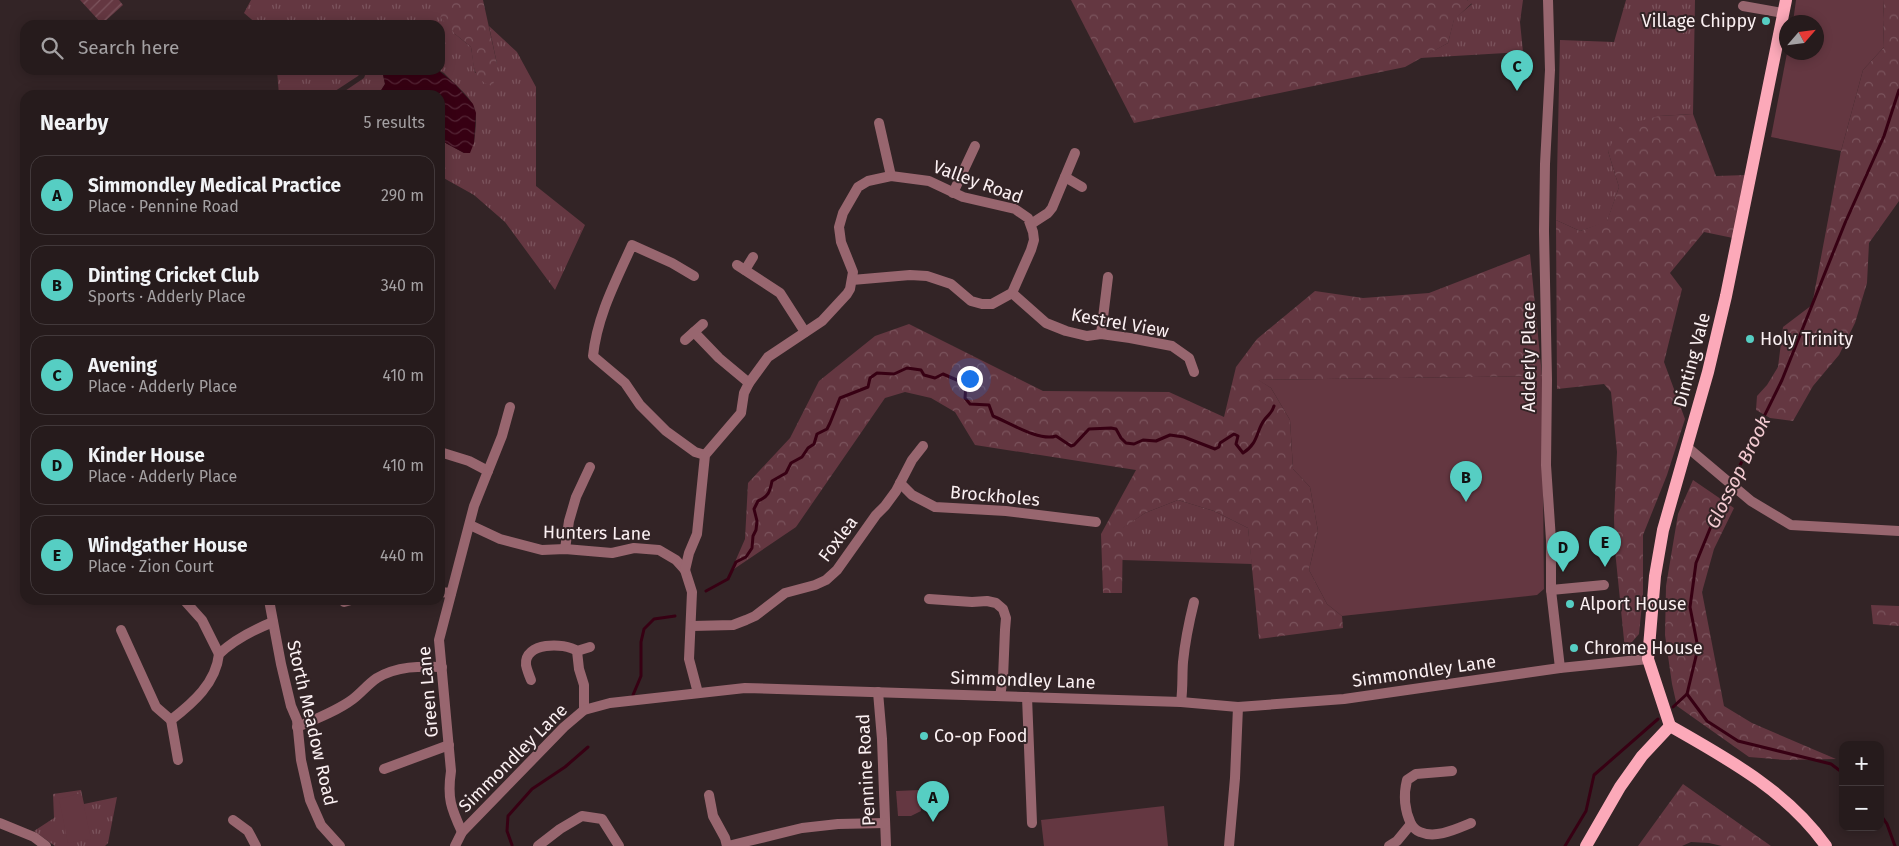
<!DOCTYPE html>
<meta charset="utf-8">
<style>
:root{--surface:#261b1c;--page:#322829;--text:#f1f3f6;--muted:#a4a1a3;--line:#42393b;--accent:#56cec3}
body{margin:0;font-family:"Fira Sans",sans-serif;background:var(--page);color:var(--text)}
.controls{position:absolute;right:15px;bottom:15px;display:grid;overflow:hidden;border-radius:10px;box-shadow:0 2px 12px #0003}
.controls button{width:45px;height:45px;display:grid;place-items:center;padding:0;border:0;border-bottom:1px solid var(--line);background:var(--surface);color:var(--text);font:25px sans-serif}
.compass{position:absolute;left:1779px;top:15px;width:45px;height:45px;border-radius:50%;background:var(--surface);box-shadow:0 2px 12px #0003;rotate:62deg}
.you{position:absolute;left:969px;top:378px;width:18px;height:18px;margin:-12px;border:4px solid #fff;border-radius:50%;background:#1a73e8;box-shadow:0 0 0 8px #1a73e833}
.badge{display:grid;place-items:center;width:32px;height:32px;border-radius:50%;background:var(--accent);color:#111;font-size:16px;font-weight:700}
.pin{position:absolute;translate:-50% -41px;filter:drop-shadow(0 1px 2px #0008)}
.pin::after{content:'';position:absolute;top:26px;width:18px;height:15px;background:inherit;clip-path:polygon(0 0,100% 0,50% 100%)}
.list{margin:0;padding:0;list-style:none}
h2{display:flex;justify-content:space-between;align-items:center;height:65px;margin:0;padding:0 20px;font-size:21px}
h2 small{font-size:16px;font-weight:400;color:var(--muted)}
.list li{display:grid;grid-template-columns:32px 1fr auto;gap:15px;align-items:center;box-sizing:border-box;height:80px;margin:0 10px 10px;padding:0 10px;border:1px solid var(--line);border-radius:15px}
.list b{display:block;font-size:19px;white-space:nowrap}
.list p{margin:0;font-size:16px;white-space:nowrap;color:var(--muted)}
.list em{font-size:16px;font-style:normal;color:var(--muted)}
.icon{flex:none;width:28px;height:28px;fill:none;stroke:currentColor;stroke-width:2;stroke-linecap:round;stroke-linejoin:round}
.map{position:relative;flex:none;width:1899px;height:846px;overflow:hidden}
.search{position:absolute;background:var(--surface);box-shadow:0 2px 12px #0003;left:20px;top:20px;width:425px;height:55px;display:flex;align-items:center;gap:12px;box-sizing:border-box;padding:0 18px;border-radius:15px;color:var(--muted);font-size:19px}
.panel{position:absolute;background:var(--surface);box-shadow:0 2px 12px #0003;left:20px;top:90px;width:425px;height:515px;border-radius:15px}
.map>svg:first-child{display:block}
.grass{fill:url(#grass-tufts)}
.forest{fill:url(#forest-crowns)}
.park{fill:#643741}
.garden{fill:url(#garden-furrows)}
.water{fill:url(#water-waves)}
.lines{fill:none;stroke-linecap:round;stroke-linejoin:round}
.stream{stroke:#370013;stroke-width:3}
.minor{stroke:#98666f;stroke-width:10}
.tertiary{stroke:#98666f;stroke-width:10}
.primary{stroke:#fca9b9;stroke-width:12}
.poi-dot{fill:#56cec3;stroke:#332426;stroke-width:2}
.labels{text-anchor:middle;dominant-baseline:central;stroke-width:4;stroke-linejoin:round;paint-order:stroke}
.poi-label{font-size:18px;fill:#fbf0f2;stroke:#332426;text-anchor:start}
.street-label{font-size:18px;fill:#fbf0f2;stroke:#332426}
.water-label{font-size:19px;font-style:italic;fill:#f4cbd2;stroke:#332426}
</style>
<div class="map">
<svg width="1899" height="846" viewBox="0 0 1899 846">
<defs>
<pattern id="grass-tufts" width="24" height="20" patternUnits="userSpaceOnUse" patternTransform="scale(1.25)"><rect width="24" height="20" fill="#643741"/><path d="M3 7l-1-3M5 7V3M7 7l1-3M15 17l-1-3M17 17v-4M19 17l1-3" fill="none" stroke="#7b545d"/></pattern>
<pattern id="forest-crowns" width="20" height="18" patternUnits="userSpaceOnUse" patternTransform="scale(1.25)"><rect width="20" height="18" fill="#643741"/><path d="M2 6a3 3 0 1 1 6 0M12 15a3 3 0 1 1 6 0" fill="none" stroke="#7b545d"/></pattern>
<pattern id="garden-furrows" width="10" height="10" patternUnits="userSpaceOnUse" patternTransform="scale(1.25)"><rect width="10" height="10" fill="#643741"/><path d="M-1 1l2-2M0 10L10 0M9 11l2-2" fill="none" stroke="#7b545d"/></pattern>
<pattern id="water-waves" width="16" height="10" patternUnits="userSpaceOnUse" patternTransform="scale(1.25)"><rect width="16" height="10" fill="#370013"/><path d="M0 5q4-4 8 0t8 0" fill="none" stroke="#552636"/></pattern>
</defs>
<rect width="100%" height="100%" fill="#332426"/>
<g class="grass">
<path d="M 251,0 L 444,0 L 455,34 L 471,47 L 475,73 L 497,64 L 489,26 L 517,52 L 536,87 L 536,186 L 585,225 L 555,290 L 505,222 L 474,195 L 440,176 L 440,140 L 464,153 L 474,143 C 475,132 478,118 474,107 C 470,96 452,82 444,73 L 438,70 L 440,70 L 440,25 L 258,25 L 244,13 Z"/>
<polygon points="1467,0 1523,0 1520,22 1523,52 1420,58 1448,43 1454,19 1472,4"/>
<polygon points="1626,0 1695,0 1693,114 1659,116 1608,151 1619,187 1607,222 1580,231 1556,220 1560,40 1614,42"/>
<polygon points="277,70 363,70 358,76 329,95 279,95"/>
<polygon points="367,70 382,70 385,84 378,95 339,95 364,78"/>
<polygon points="1178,500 1214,511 1248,528 1252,564 1122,560 1122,528 1145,513"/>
<polygon points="81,790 84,804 117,797 108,843 105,846 55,846 34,831 54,818 53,794"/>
</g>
<g class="forest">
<path d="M 442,0 L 483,0 L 497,64 L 493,86 C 472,81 474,65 471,47 L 455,34 L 441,18 Z"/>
<polygon points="1071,0 1467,0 1472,3 1454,20 1448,43 1405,67 1134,123"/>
<polygon points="1884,0 1899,0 1899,201 1869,243 1867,283 1855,323 1839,355 1813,386 1793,421 1770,418 1756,410 1757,396 1767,385 1778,367 1783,327 1812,305 1841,151 1863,70 1884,47 1883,19"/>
<polygon points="1693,114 1716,176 1747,175 1733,238 1704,232 1670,273 1682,289 1664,362 1685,419 1667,475 1643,535 1643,594 1639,634 1625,650 1615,550 1614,518 1617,452 1611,392 1604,384 1557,389 1556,220 1580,231 1607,221 1619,187 1608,151 1620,126 1659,116"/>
<polygon points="1530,254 1542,376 1259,380 1271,388 1290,420 1293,469 1310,487 1318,531 1309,570 1327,604 1342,616 1343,628 1259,639 1248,528 1214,511 1178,500 1145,513 1123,528 1122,593 1103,593 1101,534 1136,470 975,445 955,412 931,398 905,392 885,398 796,527 731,571 745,539 748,483 790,438 819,381 875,336 909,324 1043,391 1169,392 1224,417 1236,367 1257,339 1315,291 1363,298 1429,293"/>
<polygon points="1693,480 1734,508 1714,549 1702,592 1724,706 1752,723 1836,759 1785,760 1749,757 1677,706 1672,684 1665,635 1666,586 1678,514"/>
<polygon points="1871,605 1899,606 1899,626 1873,624"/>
<polygon points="1683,784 1771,846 1722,846 1709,843 1691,842 1682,846 1638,846"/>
</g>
<g class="park">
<polygon points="1796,0 1884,0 1883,19 1884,47 1863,70 1841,151 1771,137 1787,53 1816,52 1816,22 1793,22"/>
<polygon points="1542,376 1544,589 1537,595 1342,616 1327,604 1309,570 1318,531 1310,487 1293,469 1290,420 1271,388 1258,380"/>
<polygon points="920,790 921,811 911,816 898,816 896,791"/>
<polygon points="81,793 91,839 68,843 59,799"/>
<polygon points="1164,806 1168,846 1044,846 1041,820"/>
</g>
<polygon class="garden" points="80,0 119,0 123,5 102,24"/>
<polygon class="water" points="382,70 438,70 454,83 473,104 476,113 474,143 470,153 464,153 440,140 440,95 378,95 385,84"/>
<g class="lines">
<g class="stream">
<path d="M 706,591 L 728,579 L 736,562 L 746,557 L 752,548 L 753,536 L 756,530 L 757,521 L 754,509 L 758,501 C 768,497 770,492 772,481 L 786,473 L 791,463 L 802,457 L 808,448 L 814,444 L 817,434 L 827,429 L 830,423 L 840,398 L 868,387 L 870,378 L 877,373 L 894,374 L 907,368 L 921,370 L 924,375 L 935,378 L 943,374 L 966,384 L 965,398 L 970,404 L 989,405 L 993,416 C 1008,422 1040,442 1056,436 L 1071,446 L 1074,445 L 1089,429 L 1111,428 L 1116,429 L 1121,438 L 1126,443 L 1134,444 L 1143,440 L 1156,441 L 1170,435 L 1184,437 L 1215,449 L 1219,447 L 1220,443 L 1234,434 L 1238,436 L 1236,444 L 1243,453 C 1259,443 1256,430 1265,419 C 1269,414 1272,413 1274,406"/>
<polyline points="633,695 641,676 641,642 644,629 654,619 675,616"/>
<polyline points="1673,707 1687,694"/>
<polyline points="1843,773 1831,764 1738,741 1707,721 1687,694 1698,648 1690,607 1696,563 1716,514 1782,380 1845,223 1884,136 1899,90"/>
<polyline points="1880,814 1887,824 1895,846"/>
<polyline points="512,845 507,831 508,816 532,789 565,767 588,747"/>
<polyline points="1565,846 1586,811 1594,775 1658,719"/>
</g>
<g class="minor">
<polyline points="1548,0 1550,70 1545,164 1544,231 1547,380 1546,465 1551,540 1551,590 1560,668"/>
<polyline points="1743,6 1783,13"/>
<polyline points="879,123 891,176"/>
<polyline points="1065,177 1082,187"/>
<polyline points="953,193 975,146"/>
<polyline points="1031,224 1048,213 1052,208 1075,153"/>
<polyline points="737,265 780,293 805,332"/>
<polyline points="745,270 753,257"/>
<path d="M 694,276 L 672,263 L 632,245 C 616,281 597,316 593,356 L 625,383 L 640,405 L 666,431 L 695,452 L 705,455"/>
<polyline points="1012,293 1046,323 1066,331 1087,336 1101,334 1130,338 1172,346 1189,358 1194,372"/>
<polyline points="694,332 719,358 749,383"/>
<polyline points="1101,334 1108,277"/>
<polyline points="685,340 703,324"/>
<polyline points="1687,447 1751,501 1791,525 1899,531"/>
<polyline points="440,452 469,461 488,471"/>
<polyline points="900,483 912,495 935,507 1006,511 1096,522"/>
<polyline points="470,525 500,539 542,550 565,549 612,553 634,548 659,550 676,560 685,570 692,592 689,659 698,693"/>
<polyline points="565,549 569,521 576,497 590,467"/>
<polyline points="685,570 689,553 697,534 705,455 741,413 744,393 749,383 768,357 822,321 847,294 850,289 853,272 841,242 839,227 843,213 858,187 868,181 891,176 929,181 963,197 1015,209 1028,218 1033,232 1034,240 1031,250 1012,293 992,304 982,304 971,301 951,284 927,276 910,275 852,280"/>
<polyline points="1551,590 1604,585"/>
<polyline points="440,592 451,593"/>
<polyline points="929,599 972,602 987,601 996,603 1003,609 1006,618 1005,630 1003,678 1000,696"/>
<polyline points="184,600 202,620 219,654"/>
<polyline points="269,600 281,664 291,706 297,720 301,760 310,800 321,825 340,846"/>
<polyline points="344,602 351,600"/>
<polyline points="692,626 733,625 746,620 755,616 785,593 815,585 826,580 837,570 876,515 885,506 896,491 912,460 923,446"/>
<polyline points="121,630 156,707 171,720"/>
<polyline points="577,651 590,647"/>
<path d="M 531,680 C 529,675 527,670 526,665 C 524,642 564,642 577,651 L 579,669 L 584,685 L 584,710"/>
<polyline points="878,692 882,739 886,846"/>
<polyline points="1027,697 1032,823"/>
<path d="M 1181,702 C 1183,688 1182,675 1183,662 C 1185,642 1189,622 1194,602"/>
<path d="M 297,727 C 316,719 337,711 353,699 C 362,692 368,684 377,678 C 397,666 420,666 442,667"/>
<path d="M 178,760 L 171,720 C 193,703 216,683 219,654 C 235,639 253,630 273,622"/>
<polyline points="384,769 449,745"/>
<polyline points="709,795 713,816 725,838 727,846"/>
<polyline points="233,820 248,831 256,846"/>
<path d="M 1411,824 C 1404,809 1403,796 1407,780 L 1416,774 L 1452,771"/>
<path d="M 462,832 C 451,808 447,798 451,771 L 439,640 L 474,506 L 502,436 L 510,407"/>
<polyline points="538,846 560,829 582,816 602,819 619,846"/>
<polyline points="728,846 802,828 838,824 885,823"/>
<polyline points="1229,846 1235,778 1238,707"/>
<path d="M 1389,846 L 1397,841 L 1411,824 C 1413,827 1417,831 1420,832 C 1436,839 1456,829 1471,823"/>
</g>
<g class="tertiary">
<polyline points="0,823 34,837 46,846"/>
<polyline points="455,846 462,832 564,727 584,710 610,703 745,688 1181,702 1238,707 1344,699 1560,668 1648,659"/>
</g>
<g class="primary">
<polyline points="1670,726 1648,659 1655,576 1663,530 1708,372 1726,296 1786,0"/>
<path d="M 1670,726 C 1728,759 1787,791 1826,846"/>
<polyline points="1586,846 1620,787 1642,756 1670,726"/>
</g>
</g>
<g class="poi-dot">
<circle cx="1766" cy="21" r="5"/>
<circle cx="1750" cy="339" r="5"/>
<circle cx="1570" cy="604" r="5"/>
<circle cx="1574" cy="648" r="5"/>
<circle cx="924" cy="736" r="5"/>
</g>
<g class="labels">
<g class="poi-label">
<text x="1756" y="21" text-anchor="end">Village Chippy</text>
<text x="1760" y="339">Holy Trinity</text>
<text x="1580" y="604">Alport House</text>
<text x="1584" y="648">Chrome House</text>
<text x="934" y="736">Co-op Food</text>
</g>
<g class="street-label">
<text transform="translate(978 182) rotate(20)">Valley Road</text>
<text transform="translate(1120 323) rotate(10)">Kestrel View</text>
<text transform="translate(1529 357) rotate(-90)">Adderly Place</text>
<text transform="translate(1692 360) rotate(-75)">Dinting Vale</text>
<text transform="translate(995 496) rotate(5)">Brockholes</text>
<text transform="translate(597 533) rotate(1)">Hunters Lane</text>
<text transform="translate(838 539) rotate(-53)">Foxlea</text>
<text transform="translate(1424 671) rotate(-8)">Simmondley Lane</text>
<text transform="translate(1023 680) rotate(2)">Simmondley Lane</text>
<text transform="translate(428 692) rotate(-95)">Green Lane</text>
<text transform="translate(312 723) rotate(77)">Storth Meadow Road</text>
<text transform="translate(513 758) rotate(-45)">Simmondley Lane</text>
<text transform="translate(866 770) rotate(-93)">Pennine Road</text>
</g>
<g class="water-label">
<text transform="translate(1738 472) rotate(-64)">Glossop Brook</text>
</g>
</g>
</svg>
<div class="controls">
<button>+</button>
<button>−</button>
</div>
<svg class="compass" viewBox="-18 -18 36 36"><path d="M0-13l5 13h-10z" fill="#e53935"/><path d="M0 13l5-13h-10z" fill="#a4a1a3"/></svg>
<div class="you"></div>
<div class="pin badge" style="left:933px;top:822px">A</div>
<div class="pin badge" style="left:1466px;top:502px">B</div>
<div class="pin badge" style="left:1517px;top:91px">C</div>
<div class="pin badge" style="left:1563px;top:572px">D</div>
<div class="pin badge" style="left:1605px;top:567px">E</div>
<div class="search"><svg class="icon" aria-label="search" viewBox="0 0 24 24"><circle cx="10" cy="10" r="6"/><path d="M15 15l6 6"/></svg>Search here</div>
<section class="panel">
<h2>Nearby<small>5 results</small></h2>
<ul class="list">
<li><span class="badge">A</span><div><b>Simmondley Medical Practice</b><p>Place · Pennine Road</p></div><em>290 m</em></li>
<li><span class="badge">B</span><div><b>Dinting Cricket Club</b><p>Sports · Adderly Place</p></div><em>340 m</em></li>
<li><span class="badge">C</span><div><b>Avening</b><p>Place · Adderly Place</p></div><em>410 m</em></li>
<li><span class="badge">D</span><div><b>Kinder House</b><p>Place · Adderly Place</p></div><em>410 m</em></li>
<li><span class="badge">E</span><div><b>Windgather House</b><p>Place · Zion Court</p></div><em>440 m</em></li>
</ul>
</section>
</div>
